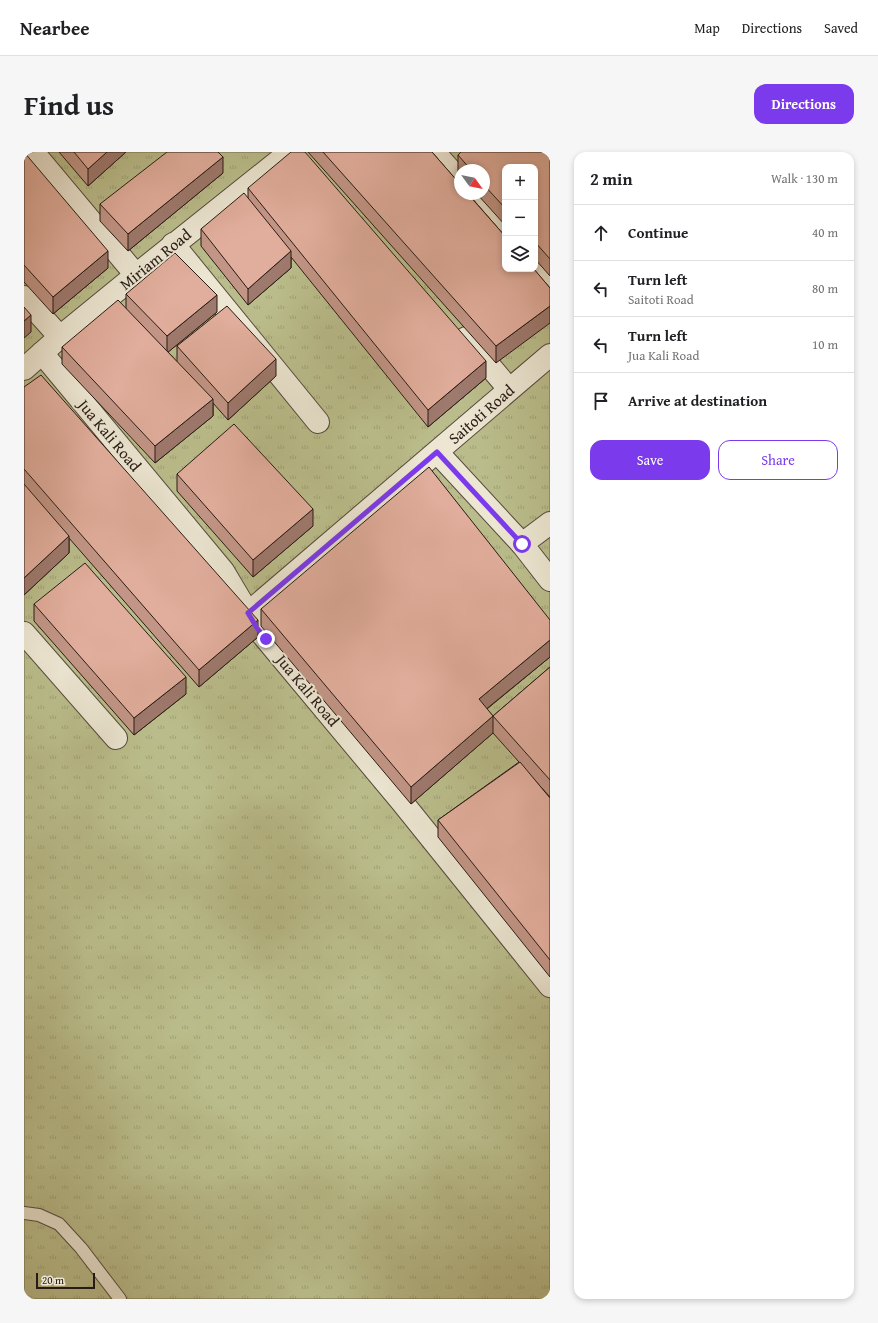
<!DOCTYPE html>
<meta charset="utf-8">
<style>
:root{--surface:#fff;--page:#f6f6f6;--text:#202124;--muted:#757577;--line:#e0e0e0;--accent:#7c3aed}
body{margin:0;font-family:"Gentium Book Plus",serif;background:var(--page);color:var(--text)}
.controls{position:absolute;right:12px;top:12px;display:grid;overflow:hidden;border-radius:8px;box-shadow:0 2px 6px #0003}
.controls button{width:36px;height:36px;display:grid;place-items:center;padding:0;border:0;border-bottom:1px solid var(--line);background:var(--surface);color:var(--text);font:20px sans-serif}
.compass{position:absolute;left:430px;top:12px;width:36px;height:36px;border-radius:50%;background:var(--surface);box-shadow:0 2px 6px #0003;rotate:123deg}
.scale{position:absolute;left:12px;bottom:10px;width:59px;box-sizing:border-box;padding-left:4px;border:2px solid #281b15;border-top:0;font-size:11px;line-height:14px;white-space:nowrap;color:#281b15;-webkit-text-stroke:3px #ece6d2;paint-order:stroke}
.stop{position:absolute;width:12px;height:12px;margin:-9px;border:3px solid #7c3aed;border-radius:50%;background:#fff}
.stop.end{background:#7c3aed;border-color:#fff;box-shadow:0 1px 4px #0008}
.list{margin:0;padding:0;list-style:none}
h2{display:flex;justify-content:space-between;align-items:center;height:52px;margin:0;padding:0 16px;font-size:17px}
h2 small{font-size:13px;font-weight:400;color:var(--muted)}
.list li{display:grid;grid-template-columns:26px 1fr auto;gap:12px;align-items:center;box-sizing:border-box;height:56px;padding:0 16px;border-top:1px solid var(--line)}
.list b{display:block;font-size:15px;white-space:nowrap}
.list p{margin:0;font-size:13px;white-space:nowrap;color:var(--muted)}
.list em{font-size:13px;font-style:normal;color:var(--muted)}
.actions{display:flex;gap:8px;padding:12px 16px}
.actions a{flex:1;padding:9px 0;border:1px solid var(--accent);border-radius:12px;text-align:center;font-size:14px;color:var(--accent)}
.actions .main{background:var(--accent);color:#fff}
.icon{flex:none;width:22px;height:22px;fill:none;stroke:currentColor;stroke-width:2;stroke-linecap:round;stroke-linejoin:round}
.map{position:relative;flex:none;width:526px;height:1147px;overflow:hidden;border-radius:12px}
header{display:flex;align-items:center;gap:24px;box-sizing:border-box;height:56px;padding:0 20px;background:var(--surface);border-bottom:1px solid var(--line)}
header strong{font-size:19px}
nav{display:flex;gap:22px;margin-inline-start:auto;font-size:14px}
.intro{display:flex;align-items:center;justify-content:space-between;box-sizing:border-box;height:96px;padding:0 24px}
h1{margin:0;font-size:28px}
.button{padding:10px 18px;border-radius:12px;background:var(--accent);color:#fff;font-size:14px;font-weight:700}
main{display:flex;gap:24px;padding:0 24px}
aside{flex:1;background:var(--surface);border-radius:12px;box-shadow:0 2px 6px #0003}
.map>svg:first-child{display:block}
.grass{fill:url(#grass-tufts);stroke:#716c50;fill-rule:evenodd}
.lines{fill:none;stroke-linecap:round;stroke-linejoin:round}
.service-casing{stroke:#564a3e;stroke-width:14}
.minor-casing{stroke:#564a3e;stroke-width:24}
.service{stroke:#ece6d2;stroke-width:12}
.minor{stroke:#ece6d2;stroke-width:22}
.wall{fill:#c29586;stroke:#281b15}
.shaded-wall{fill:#9e796d;stroke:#281b15}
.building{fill:#e1ad9c;stroke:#281b15}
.route{stroke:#7c3aed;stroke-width:5}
.labels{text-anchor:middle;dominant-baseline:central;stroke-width:4;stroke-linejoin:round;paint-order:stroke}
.street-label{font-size:16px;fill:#281b15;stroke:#ece6d2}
</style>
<header>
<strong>Nearbee</strong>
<nav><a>Map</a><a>Directions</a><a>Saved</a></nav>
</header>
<div class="intro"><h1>Find us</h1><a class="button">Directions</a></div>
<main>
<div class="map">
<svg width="526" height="1147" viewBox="0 0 526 1147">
<defs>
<pattern id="grass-tufts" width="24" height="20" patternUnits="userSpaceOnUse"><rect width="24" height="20" fill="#babd8b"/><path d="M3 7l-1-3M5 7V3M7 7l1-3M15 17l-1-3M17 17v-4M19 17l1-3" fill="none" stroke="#a0a277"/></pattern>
</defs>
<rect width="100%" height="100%" fill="#e2d9ba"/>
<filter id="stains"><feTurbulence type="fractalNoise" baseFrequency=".005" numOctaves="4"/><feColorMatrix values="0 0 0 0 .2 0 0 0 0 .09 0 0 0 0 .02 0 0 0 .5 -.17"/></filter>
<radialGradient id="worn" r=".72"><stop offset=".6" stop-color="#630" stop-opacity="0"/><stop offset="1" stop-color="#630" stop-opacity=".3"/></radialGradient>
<path class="grass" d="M 0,0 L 526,0 L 526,1147 L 0,1147 ZM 481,15 L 511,15 L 511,117 L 481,117 ZM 436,18 L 460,18 L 460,42 L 436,42 Z"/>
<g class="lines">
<defs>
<polyline id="service" points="0,1061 15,1063 35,1072 57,1096 96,1147"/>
<g id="minor">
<polyline points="9,0 112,123"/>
<polyline points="410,0 436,29"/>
<polyline points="447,42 481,80"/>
<polyline points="149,92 294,270"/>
<polyline points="511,114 526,131"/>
<polyline points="0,145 36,185"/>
<polyline points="442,186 485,237"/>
<polyline points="18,201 199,419 233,476 378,650 526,834"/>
<polyline points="0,217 36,185 112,123 266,0"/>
<polyline points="413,300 498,392 526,371"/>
<polyline points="498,392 526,428"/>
<polyline points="224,461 526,203"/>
<polyline points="0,481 92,586"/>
</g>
</defs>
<use href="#service" class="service-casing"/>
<use href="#minor" class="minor-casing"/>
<use href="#service" class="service"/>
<use href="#minor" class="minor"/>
</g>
<g class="wall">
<polygon points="0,0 84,116 29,162 0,130"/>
<polygon points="35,0 102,0 64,34"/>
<polygon points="284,0 408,0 526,136 472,211"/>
<polygon points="526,0 526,124 511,107 511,15 481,15 481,73 453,42 460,42 460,18 436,18 436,22 434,20 434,3"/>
<polygon points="199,21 104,99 76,69 76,52"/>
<polygon points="224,36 462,226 404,275 267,105 267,116 224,153 177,94 177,77 224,46"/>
<polygon points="102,142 193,160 144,200 153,210 153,194 252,224 204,268 189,251 189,264 131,311 38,212 38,195 102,157"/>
<polygon points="0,235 234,485 175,535 45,386 45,401 0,443"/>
<polygon points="153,322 289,374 229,425 153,339"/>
<polygon points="10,452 162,542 110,583 10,469"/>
<polygon points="237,457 526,468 526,505 463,557 469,564 526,515 526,645 506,623 526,646 526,825 414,685 414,668 495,610 469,581 387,652 237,474"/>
</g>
<g class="shaded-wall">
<polygon points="83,0 102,0 64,34 64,17"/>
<polygon points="199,5 199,21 104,99 104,82"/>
<polygon points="84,99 84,116 29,162 29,145"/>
<polygon points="267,99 267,116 224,153 224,137"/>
<polygon points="193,143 193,160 143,201 143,184"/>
<polygon points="526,154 526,171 472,211 472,194"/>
<polygon points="7,163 7,180 0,186 0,169"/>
<polygon points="252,207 252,224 204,268 204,251"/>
<polygon points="462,209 462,226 404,275 404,258"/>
<polygon points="189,247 189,264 131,311 131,294"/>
<polygon points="289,357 289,374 229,425 229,408"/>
<polygon points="45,384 45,401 0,443 0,426"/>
<polygon points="234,468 234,485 175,535 175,518"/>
<polygon points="526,488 526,505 455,563 455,547"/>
<polygon points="162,525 162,542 110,583 110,566"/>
<polygon points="469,564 469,581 387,652 387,635"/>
</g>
<g class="building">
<polygon points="0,0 84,99 29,145 0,113"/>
<polygon points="50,0 83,0 64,17"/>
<polygon points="143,0 194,0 199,5 104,82 76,52"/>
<polygon points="267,0 281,0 462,209 404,258 224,36"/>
<polygon points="299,0 408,0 436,32 436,42 444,42 481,84 481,117 510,117 526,136 526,154 472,194"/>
<polygon points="437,0 526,0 526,107 511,90 511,15 481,15 481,56 460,33 460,18 447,18 434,3"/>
<polygon points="220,41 267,99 224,137 177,77"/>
<polygon points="151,101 193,143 143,184 102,142"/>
<polygon points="94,148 189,247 131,294 38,195"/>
<polygon points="203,154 252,207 204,251 153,194"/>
<polygon points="0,155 7,163 0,169"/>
<polygon points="17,223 234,468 175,518 0,317 0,235"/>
<polygon points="210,272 289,357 229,408 153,322"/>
<polygon points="405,315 526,468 526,488 455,547 469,564 387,635 237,457"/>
<polygon points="0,332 45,384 0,426"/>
<polygon points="61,411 162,525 110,566 10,452"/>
<polygon points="526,515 526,628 469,564"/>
<polygon points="496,610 526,646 526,808 414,668"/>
</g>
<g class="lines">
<polyline class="route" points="242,487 233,476 224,461 413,300 498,392"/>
</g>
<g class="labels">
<g class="street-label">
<text transform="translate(131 107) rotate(-39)">Miriam Road</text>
<text transform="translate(457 262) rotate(-41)">Saitoti Road</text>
<text transform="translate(86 283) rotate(50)">Jua Kali Road</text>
<text transform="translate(284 538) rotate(50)">Jua Kali Road</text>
</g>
</g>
<rect width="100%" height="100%" filter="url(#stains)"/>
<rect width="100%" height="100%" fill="url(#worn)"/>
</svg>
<div class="controls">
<button>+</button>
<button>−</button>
<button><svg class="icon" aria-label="layers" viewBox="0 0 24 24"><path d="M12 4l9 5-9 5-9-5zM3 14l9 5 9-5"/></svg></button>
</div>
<svg class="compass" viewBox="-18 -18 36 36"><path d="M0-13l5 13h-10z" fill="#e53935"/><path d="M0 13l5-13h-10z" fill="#757577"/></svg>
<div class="scale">20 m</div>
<div class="stop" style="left:498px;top:392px"></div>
<div class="stop end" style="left:242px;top:487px"></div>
</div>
<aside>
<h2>2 min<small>Walk · 130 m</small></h2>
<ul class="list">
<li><svg class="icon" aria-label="ahead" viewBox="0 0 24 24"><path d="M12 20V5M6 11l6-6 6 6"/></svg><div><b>Continue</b></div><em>40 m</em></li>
<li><svg class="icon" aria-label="left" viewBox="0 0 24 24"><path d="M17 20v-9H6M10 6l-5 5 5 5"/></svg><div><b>Turn left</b><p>Saitoti Road</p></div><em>80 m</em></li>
<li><svg class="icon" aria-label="left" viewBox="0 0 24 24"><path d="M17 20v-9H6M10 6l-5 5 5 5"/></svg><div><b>Turn left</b><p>Jua Kali Road</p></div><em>10 m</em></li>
<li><svg class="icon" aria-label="arrive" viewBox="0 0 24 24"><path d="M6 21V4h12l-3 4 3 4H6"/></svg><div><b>Arrive at destination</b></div></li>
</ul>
<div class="actions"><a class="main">Save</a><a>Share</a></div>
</aside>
</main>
